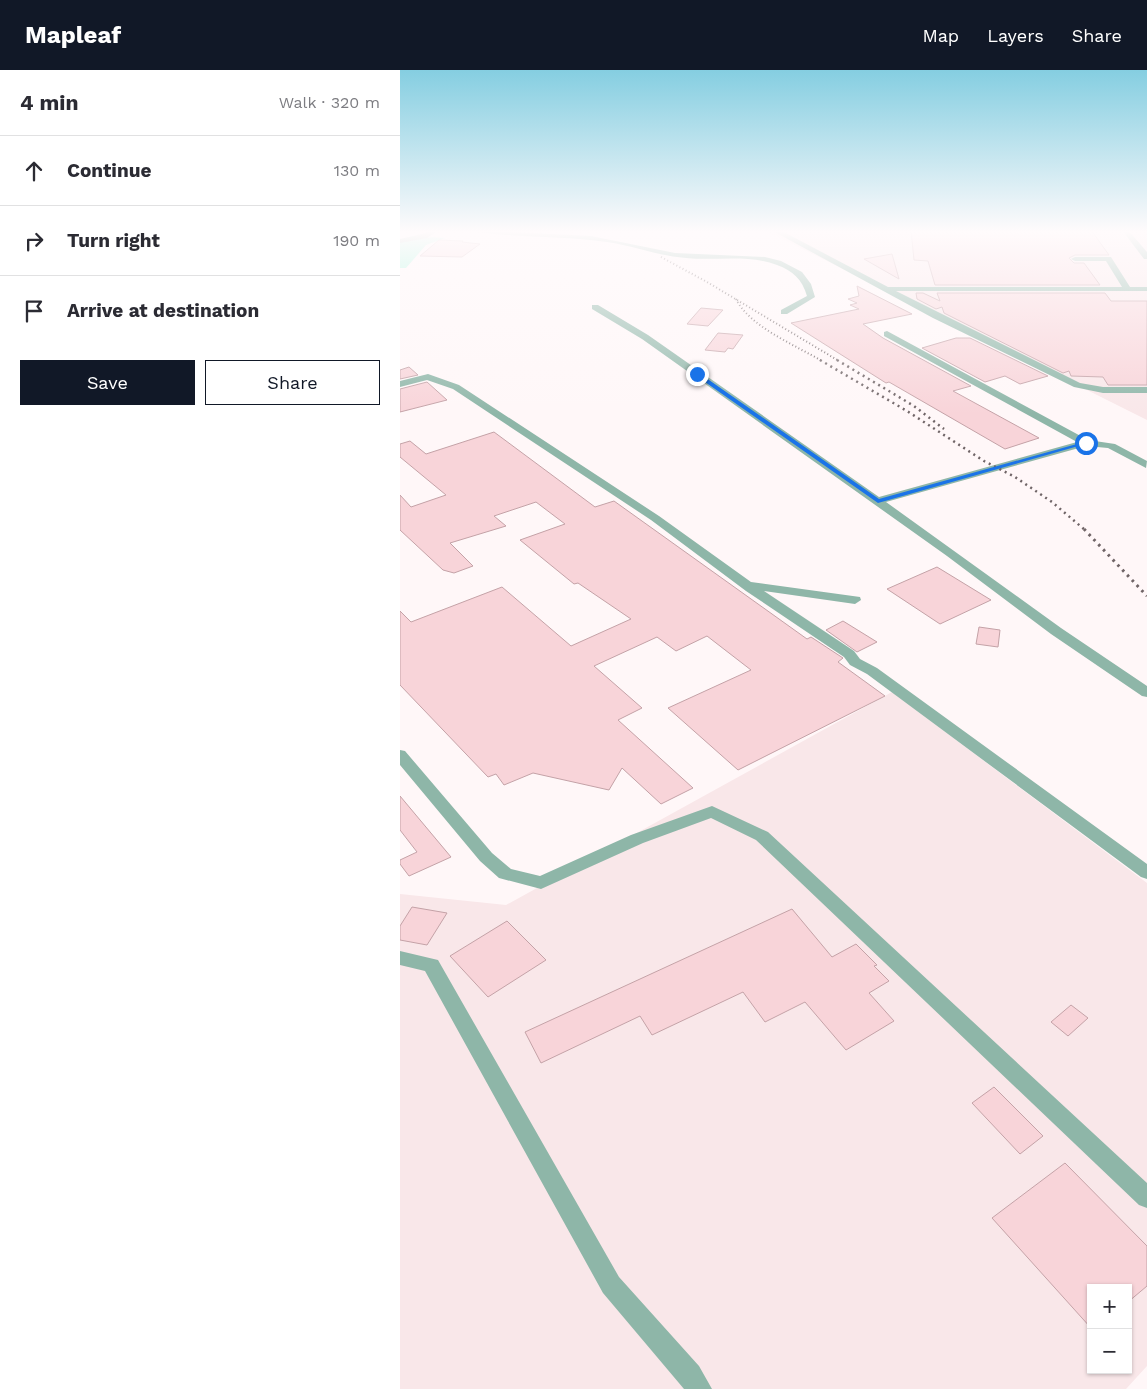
<!DOCTYPE html>
<meta charset="utf-8">
<style>
:root{--surface:#fff;--page:#f2f2f3;--text:#2b2b33;--muted:#7c7c81;--line:#e1e1e2;--accent:#111827}
body{margin:0;font-family:"Work Sans",sans-serif;background:var(--page);color:var(--text)}
.controls{position:absolute;right:15px;bottom:15px;display:grid;overflow:hidden;border-radius:0px;box-shadow:0 1px 4px #0004}
.controls button{width:45px;height:45px;display:grid;place-items:center;padding:0;border:0;border-bottom:1px solid var(--line);background:var(--surface);color:var(--text);font:25px sans-serif}
.stop{position:absolute;width:15px;height:15px;margin:-11px;border:4px solid #1a73e8;border-radius:50%;background:#fff}
.stop.end{background:#1a73e8;border-color:#fff;box-shadow:0 1px 5px #0008}
.list{margin:0;padding:0;list-style:none}
h2{display:flex;justify-content:space-between;align-items:center;height:65px;margin:0;padding:0 20px;font-size:21px}
h2 small{font-size:16px;font-weight:400;color:var(--muted)}
.list li{display:grid;grid-template-columns:32px 1fr auto;gap:15px;align-items:center;box-sizing:border-box;height:70px;padding:0 20px;border-top:1px solid var(--line)}
.list b{display:block;font-size:19px;white-space:nowrap}
.list em{font-size:16px;font-style:normal;color:var(--muted)}
.actions{display:flex;gap:10px;padding:15px 20px}
.actions a{flex:1;padding:11px 0;border:1px solid var(--accent);border-radius:0px;text-align:center;font-size:18px;color:var(--accent)}
.actions .main{background:var(--accent);color:#fff}
.icon{flex:none;width:28px;height:28px;fill:none;stroke:currentColor;stroke-width:2;stroke-linecap:round;stroke-linejoin:round}
.map{position:relative;flex:none;width:747px;height:1319px;overflow:hidden}
header{display:flex;align-items:center;gap:30px;box-sizing:border-box;height:70px;padding:0 25px;background:var(--accent);color:#fff}
header strong{font-size:24px}
nav{display:flex;gap:28px;margin-inline-start:auto;font-size:18px}
main{display:flex}
aside{flex:1;background:var(--surface)}
.map>svg:first-child{display:block}
.built{fill:#f9e7e9;fill-rule:evenodd}
.water{fill:#91f6d7}
.building{fill:#f8d4d9;stroke:#c4a2a7}
.lines{fill:none;stroke-linecap:round;stroke-linejoin:round}
.minor{fill:#8eb6a8;fill-rule:evenodd}
.rail-far2{stroke:#6f6466;stroke-width:2;stroke-dasharray:1 2.5;stroke-linecap:butt}
.rail-far1{stroke:#6f6466;stroke-width:2.5;stroke-dasharray:2 4;stroke-linecap:butt}
.rail{stroke:#6f6466;stroke-width:3;stroke-dasharray:2.5 4.5;stroke-linecap:butt}
.route{fill:#1a73e8}
</style>
<header>
<strong>Mapleaf</strong>
<nav><a>Map</a><a>Layers</a><a>Share</a></nav>
</header>
<main>
<aside>
<h2>4 min<small>Walk · 320 m</small></h2>
<ul class="list">
<li><svg class="icon" aria-label="ahead" viewBox="0 0 24 24"><path d="M12 20V5M6 11l6-6 6 6"/></svg><div><b>Continue</b></div><em>130 m</em></li>
<li><svg class="icon" aria-label="right" viewBox="0 0 24 24"><path d="M7 20v-9h11M14 6l5 5-5 5"/></svg><div><b>Turn right</b></div><em>190 m</em></li>
<li><svg class="icon" aria-label="arrive" viewBox="0 0 24 24"><path d="M6 21V4h12l-3 4 3 4H6"/></svg><div><b>Arrive at destination</b></div></li>
</ul>
<div class="actions"><a class="main">Save</a><a>Share</a></div>
</aside>
<div class="map">
<svg width="747" height="1319" viewBox="0 0 747 1319">
<rect width="100%" height="100%" fill="#fff7f8"/>
<g class="built">
<polygon points="364,160 747,160 747,350 591,272"/>
<path d="M 492,622 L 747,813 L 747,1296 L 726,1319 L 0,1319 L 0,824 L 106,835 ZM 691,1218 L 728,1218 L 728,1300 L 691,1300 Z"/>
</g>
<polygon class="water" points="32,167 45,168 26,175 6,198 0,198 0,172"/>
<g class="building">
<polygon points="511,160 691,160 709,185 675,185 669,188 674,193 684,193 700,215 535,215 528,191 514,190"/>
<polygon points="39,170 63,171 62,172 80,174 62,187 20,186"/>
<polygon points="492,184 499,209 464,189"/>
<polygon points="457,216 512,244 463,254 483,268 571,316 553,321 639,368 605,379 489,312 486,313 391,253 459,239 450,235 457,233 448,229 459,226"/>
<polygon points="516,223 523,223 540,231 537,223 705,223 711,231 747,231 747,315 708,315 703,307 671,306 669,301 663,303 544,243 542,237 536,239 517,229"/>
<polygon points="301,238 323,240 308,256 287,254"/>
<polygon points="318,263 343,265 333,279 328,278 325,282 305,280"/>
<polygon points="556,268 570,268 648,306 620,314 605,306 585,312 522,278"/>
<polygon points="9,297 18,305 0,309 0,300"/>
<polygon points="27,312 47,330 0,342 0,319"/>
<polygon points="94,362 195,437 214,431 407,569 411,567 443,588 438,592 485,626 338,700 268,638 351,600 307,566 276,581 257,567 194,596 242,638 218,650 293,718 261,734 222,698 209,720 133,703 104,715 96,704 88,707 0,615 0,541 11,552 102,517 171,576 231,549 178,513 174,514 120,470 165,454 136,432 94,446 106,456 50,473 73,496 54,503 43,500 0,460 0,425 11,437 46,425 0,387 0,374 10,371 26,384"/>
<polygon points="537,497 591,530 540,554 487,519"/>
<polygon points="443,551 477,572 457,582 426,560"/>
<polygon points="579,557 600,560 598,577 576,574"/>
<polygon points="0,726 51,787 9,806 0,794 0,790 17,782 0,760"/>
<polygon points="12,837 47,843 27,875 0,870 0,856"/>
<polygon points="392,839 432,887 456,874 477,895 474,896 489,911 469,923 494,951 446,980 405,932 365,952 343,922 252,965 240,946 141,993 125,962"/>
<polygon points="107,851 146,890 88,927 50,886"/>
<polygon points="671,935 688,948 668,966 651,952"/>
<polygon points="594,1017 643,1066 620,1084 572,1033"/>
<polygon points="665,1093 747,1176 747,1216 728,1232 728,1218 691,1218 691,1258 592,1148"/>
</g>
<g class="lines">
<g class="minor">
<polygon points="30,160 39,160 27,168 0,173 0,169 22,164"/>
<path d="M 74,160 L 191,166 L 275,183 L 365,187 L 381,191 L 402,202 L 411,214 L 415,227 L 387,244 L 381,244 L 381,240 L 407,226 C 402,209 393,201 377,195 C 348,184 316,191 286,188 C 259,186 234,176 207,172 C 165,166 121,168 78,162 Z"/>
<polygon points="371,160 380,160 488,217 722,217 706,191 675,191 671,189 675,187 711,187 730,217 747,217 747,221 496,221 680,313 703,317 747,317 747,323 703,323 674,317 533,248"/>
<polygon points="722,160 728,160 747,182 747,189 744,189"/>
<polygon points="192,235 198,235 248,265 479,427 677,372 484,266 484,262 487,261 688,370 715,374 747,391 746,398 708,378 686,376 486,432 661,558 747,616 747,627 742,626 651,564 547,486 242,269 192,239"/>
<polygon points="28,304 59,315 259,446 351,512 460,527 461,530 455,534 364,521 454,581 460,589 477,598 747,794 747,809 741,807 467,604 450,595 444,587 346,521 251,450 53,319 27,310 0,317 0,311"/>
<polygon points="0,680 5,681 92,783 111,799 140,806 231,765 312,736 368,762 747,1113 747,1138 739,1135 356,770 311,748 243,773 141,819 99,808 80,791 0,695"/>
<polygon points="0,881 38,890 219,1207 299,1296 312,1319 284,1319 203,1223 25,901 0,895"/>
</g>
<g class="rail-far2">
<polyline points="261,187 307,212 439,291"/>
<path d="M 336,229 C 350,257 395,275 422,291"/>
</g>
<g class="rail-far1">
<polyline points="420,290 507,341 584,391 615,407 652,432 685,460"/>
<polyline points="437,290 514,336 544,359"/>
</g>
<polyline class="rail" points="684,459 747,526"/>
</g>
<linearGradient id="sky" x2="0" y2="1"><stop stop-color="#85cee1"/><stop offset="0.47" stop-color="#fffbfc"/><stop offset="1" stop-color="#fffbfc" stop-opacity="0"/></linearGradient>
<rect width="747" height="344" fill="url(#sky)"/>
<polygon class="route" points="295,303 299,303 479,429 684,372 689,373 478,433 295,305"/>
</svg>
<div class="controls">
<button>+</button>
<button>−</button>
</div>
<div class="stop" style="left:686px;top:373px"></div>
<div class="stop end" style="left:297px;top:304px"></div>
</div>
</main>
